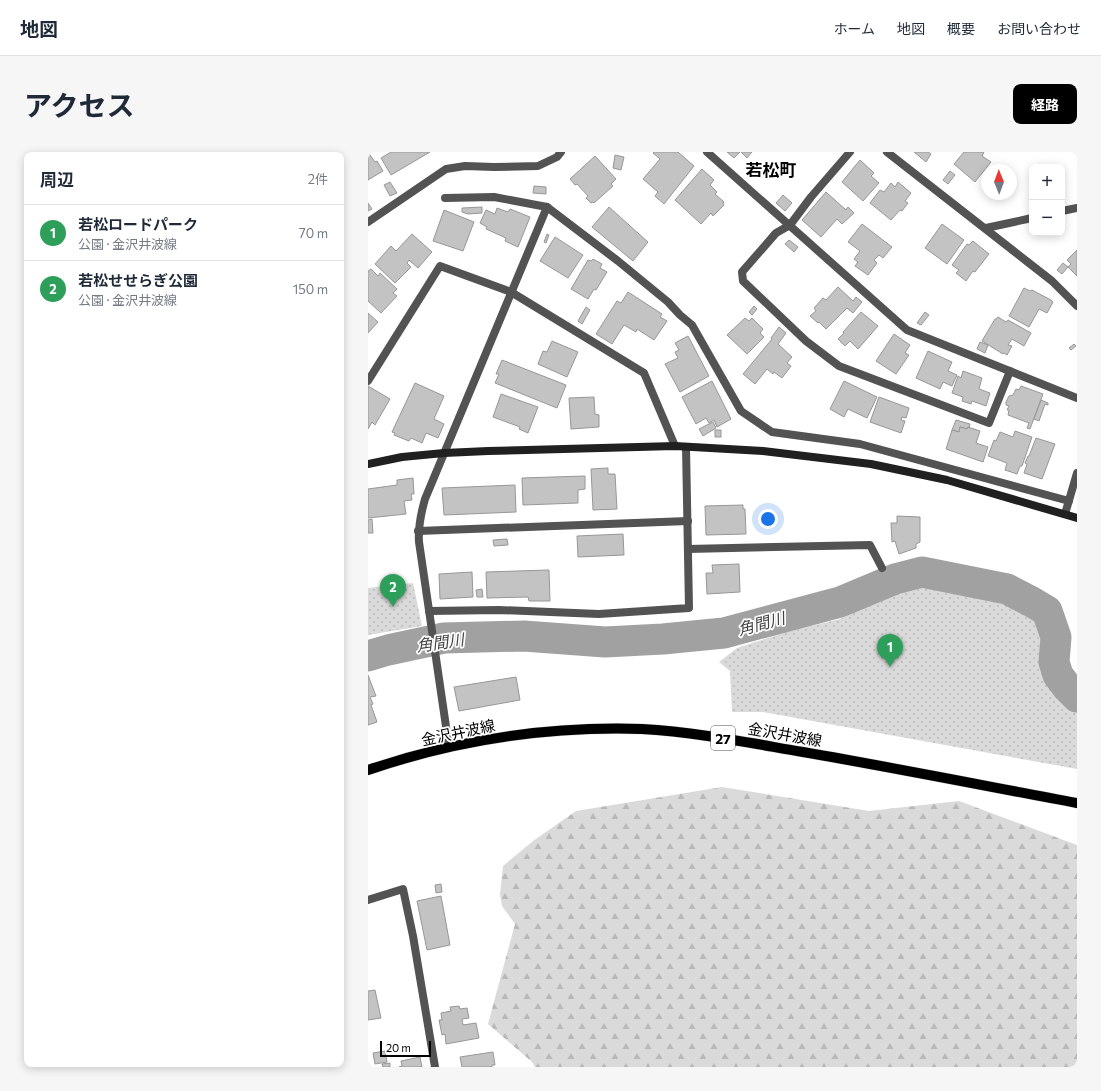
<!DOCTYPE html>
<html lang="ja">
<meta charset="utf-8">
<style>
:root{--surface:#fff;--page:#f6f6f7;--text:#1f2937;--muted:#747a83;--line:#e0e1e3;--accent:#000}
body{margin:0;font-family:Commissioner,"Noto Sans JP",sans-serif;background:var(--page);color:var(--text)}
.controls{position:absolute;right:12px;top:12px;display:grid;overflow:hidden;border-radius:8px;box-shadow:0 2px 10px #0003}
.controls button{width:36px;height:36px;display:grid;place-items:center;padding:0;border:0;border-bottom:1px solid var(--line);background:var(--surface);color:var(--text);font:20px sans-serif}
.compass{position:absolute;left:613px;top:12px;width:36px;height:36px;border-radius:50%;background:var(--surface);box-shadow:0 2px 10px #0003;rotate:359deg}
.scale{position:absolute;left:12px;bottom:10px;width:51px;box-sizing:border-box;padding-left:4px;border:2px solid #000;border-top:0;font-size:11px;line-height:14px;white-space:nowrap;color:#000;-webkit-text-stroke:3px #fff;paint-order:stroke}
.you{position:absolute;left:400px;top:367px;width:14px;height:14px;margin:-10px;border:3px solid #fff;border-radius:50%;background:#1a73e8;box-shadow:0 0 0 6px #1a73e833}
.badge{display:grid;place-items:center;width:26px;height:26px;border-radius:50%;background:var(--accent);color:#fff;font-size:13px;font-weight:700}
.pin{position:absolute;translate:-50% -33px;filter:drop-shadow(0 1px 2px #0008)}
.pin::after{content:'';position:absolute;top:21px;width:14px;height:12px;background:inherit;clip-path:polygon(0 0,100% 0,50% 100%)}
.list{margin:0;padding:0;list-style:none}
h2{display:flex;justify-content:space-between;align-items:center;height:52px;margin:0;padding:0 16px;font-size:17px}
h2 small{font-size:13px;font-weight:400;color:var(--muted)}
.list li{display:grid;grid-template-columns:26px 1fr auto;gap:12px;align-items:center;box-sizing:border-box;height:56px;padding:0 16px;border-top:1px solid var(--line)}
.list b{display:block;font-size:15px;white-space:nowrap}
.list p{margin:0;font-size:13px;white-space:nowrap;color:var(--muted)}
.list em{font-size:13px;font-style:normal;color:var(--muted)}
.map{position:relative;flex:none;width:709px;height:915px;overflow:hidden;border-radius:8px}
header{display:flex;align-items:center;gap:24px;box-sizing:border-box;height:56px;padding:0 20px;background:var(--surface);border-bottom:1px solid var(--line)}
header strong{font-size:19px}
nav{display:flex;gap:22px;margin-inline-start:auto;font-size:14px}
.intro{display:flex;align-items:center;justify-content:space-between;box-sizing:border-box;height:96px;padding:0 24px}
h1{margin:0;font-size:28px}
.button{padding:10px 18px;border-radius:8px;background:var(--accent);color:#fff;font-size:14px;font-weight:700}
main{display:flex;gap:24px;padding:0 24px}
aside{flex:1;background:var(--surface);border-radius:8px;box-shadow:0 2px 10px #0003}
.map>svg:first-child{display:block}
.forest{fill:url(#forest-firs)}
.park{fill:url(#park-dots)}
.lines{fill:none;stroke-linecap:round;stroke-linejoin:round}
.river{stroke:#a1a1a1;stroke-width:31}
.building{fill:#c3c3c3;stroke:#979797}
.primary-casing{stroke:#dbdbdb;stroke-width:11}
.lane{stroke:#535353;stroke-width:8}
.street{stroke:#535353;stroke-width:8}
.secondary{stroke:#202020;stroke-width:8}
.primary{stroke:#000;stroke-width:10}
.labels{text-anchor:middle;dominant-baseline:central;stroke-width:3.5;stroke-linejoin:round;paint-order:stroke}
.shield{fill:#fff;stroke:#4c4c4c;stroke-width:1}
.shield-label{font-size:14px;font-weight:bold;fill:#000}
.street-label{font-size:15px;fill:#000;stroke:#fff}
.water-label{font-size:16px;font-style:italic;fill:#424242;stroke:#fff}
.quarter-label{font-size:17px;font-weight:bold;fill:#000;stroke:#fff}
</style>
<header>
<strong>地図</strong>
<nav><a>ホーム</a><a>地図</a><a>概要</a><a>お問い合わせ</a></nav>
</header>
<div class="intro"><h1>アクセス</h1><a class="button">経路</a></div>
<main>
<aside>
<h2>周辺<small>2件</small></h2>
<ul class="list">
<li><span class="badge" style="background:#2e9e5b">1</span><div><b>若松ロードパーク</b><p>公園 · 金沢井波線</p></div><em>70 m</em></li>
<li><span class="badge" style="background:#2e9e5b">2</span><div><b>若松せせらぎ公園</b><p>公園 · 金沢井波線</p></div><em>150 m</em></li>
</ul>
</aside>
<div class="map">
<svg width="709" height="915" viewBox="0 0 709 915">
<defs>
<pattern id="forest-firs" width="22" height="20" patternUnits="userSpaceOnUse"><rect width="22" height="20" fill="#dadada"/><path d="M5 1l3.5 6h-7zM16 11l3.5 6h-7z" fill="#b9b9b9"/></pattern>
<pattern id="park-dots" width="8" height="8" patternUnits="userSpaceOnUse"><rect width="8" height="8" fill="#dadada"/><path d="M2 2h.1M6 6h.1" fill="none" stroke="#b9b9b9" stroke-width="1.8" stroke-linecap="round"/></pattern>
</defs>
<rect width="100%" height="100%" fill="#fff"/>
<polygon class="forest" points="354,635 501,659 591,649 709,693 709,915 167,915 164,910 120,872 147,772 134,754 132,742 135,714 165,689 208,659"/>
<g class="park">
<polygon points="554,420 639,437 669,452 679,459 688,485 686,510 690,523 699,535 709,545 709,617 395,560 364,560 362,519 351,510 369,496 419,480 472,467 500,453 527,427"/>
<polygon points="45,431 54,474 0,483 0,436"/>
</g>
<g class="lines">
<polyline class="river" points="0,504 20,498 76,486 156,484 237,490 295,487 356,481 472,450 527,427 554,420 639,437 664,450 679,459 688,485 686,510 690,523 699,535 709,545"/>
</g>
<g class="building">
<polygon points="0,0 7,10 9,9 15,19 0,28"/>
<polygon points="23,0 62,0 23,23 13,6"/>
<polygon points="286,0 310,0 326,14 296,52 287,44 290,40 275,27 292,7 285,1"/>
<polygon points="359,0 372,0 366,6"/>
<polygon points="373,0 384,0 379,6"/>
<polygon points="546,0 560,0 563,2 558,10"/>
<polygon points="596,0 616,0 614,4 623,10 607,30 586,12"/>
<polygon points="247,3 256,5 253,18 245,16"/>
<polygon points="227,4 248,27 243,32 245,34 226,51 225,50 223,51 218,46 220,44 209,32 207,33 202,27"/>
<polygon points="492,8 506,21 503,24 511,31 495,49 474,30"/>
<polygon points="334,17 346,28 342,33 349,40 347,42 356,50 355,51 356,53 345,64 343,61 333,72 307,48"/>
<polygon points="582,19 587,23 580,32 575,28"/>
<polygon points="22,30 29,41 22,44 16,33"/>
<polygon points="530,30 543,41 537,49 540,51 534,59 532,58 523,68 502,51 512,38 516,40 523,31 527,35"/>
<polygon points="166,34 178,35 178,42 165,41"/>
<polygon points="458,40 478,58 480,55 486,61 474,72 469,67 453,85 434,68"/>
<polygon points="415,43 424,51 417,59 408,51"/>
<polygon points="0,51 4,57 0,59"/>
<polygon points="114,55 114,61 100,62 94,60 94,56"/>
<polygon points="241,55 280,90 265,109 224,75"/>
<polygon points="129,56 140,60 142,57 162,65 150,95 137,89 138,86 118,77 119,75 112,71 118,58 127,62"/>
<polygon points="76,58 106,70 95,99 65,89"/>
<polygon points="494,72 524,95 515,106 511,103 506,108 509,111 500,123 487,114 490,110 486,107 492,99 480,90"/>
<polygon points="574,72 596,88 579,112 557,96"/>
<polygon points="44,82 64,100 50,116 41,108 39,111 43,115 27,131 7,112 23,94 28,99"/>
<polygon points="179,82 181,83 178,91 176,90"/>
<polygon points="187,85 215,103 200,126 172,109"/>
<polygon points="421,88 430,95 426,100 417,92"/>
<polygon points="605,89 621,102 607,120 605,119 598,129 588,121 591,118 584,113 599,92 601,93"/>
<polygon points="709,98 709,124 700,115 703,112 699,108"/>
<polygon points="225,107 234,112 232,116 239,120 228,138 226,137 220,147 203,137 220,108 223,109"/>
<polygon points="695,111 700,115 694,122 689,118"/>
<polygon points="3,117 10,124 12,121 29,137 25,141 29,144 13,161 0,149 0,119"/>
<polygon points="470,135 485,149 488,145 494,150 485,161 479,156 458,177 451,170 450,171 442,164 448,159 446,156 455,146 458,148"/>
<polygon points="656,136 662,139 664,138 683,148 685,150 679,161 671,157 661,175 641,164"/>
<polygon points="260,140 294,162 292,165 299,169 286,188 269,177 268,180 256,173 244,192 228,182 249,149 253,151"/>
<polygon points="386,154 389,157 384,163 381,160"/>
<polygon points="218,155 222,158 214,172 210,169"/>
<polygon points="493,160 510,174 490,197 482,189 477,194 470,187 476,181 475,180"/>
<polygon points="557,160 561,163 553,173 549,171"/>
<polygon points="0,161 10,170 0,181"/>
<polygon points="630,165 638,170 640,168 663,181 656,194 644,187 640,193 644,194 639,203 636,201 635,202 614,189 627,167 628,167"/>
<polygon points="377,166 381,169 384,166 395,177 392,181 396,185 379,202 359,183"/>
<polygon points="411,175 418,181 410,192 424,205 419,211 423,214 414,226 406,220 405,222 399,217 387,232 375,222 404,187 403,186"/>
<polygon points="526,182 542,193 537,201 541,203 528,222 508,209"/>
<polygon points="320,184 341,224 312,240 297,212 310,206 307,200 311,198 307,191"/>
<polygon points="184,189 210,200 199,225 170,212 175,199 179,200"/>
<polygon points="612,190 620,193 617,201 609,197"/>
<polygon points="706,192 708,194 703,198 701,196"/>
<polygon points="560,199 584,210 580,219 589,223 584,234 575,230 572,237 548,226"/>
<polygon points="134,208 198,233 189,256 127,231 131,222 128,222"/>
<polygon points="595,219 614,226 611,237 622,241 618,254 604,249 603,252 594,249 595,245 584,241 590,224 593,226"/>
<polygon points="344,229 363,267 349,275 346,268 341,271 338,266 328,272 314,245"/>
<polygon points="476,229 509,245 499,266 480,257 476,265 462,257"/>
<polygon points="47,231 76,244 66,267 76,272 70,286 58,281 54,291 43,286 41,289 26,283 27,281 24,280"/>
<polygon points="0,234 22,247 7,273 4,270 0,277"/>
<polygon points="653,234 675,242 662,277 659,276 661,271 640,263 641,258 639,258 641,254 638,253 638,250 641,244 645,243 648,237 651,238"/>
<polygon points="133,242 170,255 160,281 151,277 152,275 125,265"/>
<polygon points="226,245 227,262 231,263 231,275 203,277 201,246"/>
<polygon points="511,245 541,256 538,266 534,265 533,268 537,269 533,281 502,270"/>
<polygon points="673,248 680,251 680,253 677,252 671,269 666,267"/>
<polygon points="588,268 602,272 601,276 600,275 599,277 592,275 591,280 584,278"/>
<polygon points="345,270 348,276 335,284 331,277"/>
<polygon points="592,275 599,277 600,275 612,279 608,291 620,295 615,310 578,297 584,278 591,280"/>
<rect x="347" y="278" width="6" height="7"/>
<polygon points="647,279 664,285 654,314 652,314 649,322 637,318 639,311 620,304 626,288 628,289 632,280 645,285"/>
<polygon points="668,286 687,292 674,327 656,321 659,312 657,311 660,304 661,304"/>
<polygon points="240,316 240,322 247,322 249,357 225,358 223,317"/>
<polygon points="217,324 217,337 210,338 210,351 155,353 154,326"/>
<polygon points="45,326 46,342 43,342 44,348 36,349 38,362 0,366 0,337 29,333 29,328"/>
<polygon points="147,333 148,360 76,363 74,336"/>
<polygon points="375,353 375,357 377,357 378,382 338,383 337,354"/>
<polygon points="529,364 552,365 552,390 548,392 548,396 531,402 527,389 524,390 523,371 529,371"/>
<polygon points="4,367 5,381 0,381 0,368"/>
<polygon points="255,382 256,403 210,405 209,384"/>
<polygon points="139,387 140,393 126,394 125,388"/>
<polygon points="371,412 372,440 339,442 338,421 345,421 344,413"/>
<polygon points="181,418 182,449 161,449 160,445 119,446 118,420"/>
<polygon points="104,420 105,445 72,447 71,422"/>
<polygon points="114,437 115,445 109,445 108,438"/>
<polygon points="0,523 8,544 2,545 5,552 3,553 9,570 0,573"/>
<polygon points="148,525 152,548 91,559 86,535"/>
<polygon points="73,732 74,740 68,741 67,733"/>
<polygon points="73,744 82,793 59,798 49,749"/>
<polygon points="7,838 13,866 0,868 0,839"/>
<polygon points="91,854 92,857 99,856 101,866 94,867 95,873 108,871 111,886 78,892 77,882 74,883 71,868 74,868 73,861 83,859 82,855"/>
<polygon points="17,899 19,910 7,912 5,901"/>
<polygon points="125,900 127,913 124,913 124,915 94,915 92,905"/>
<polygon points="52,905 54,915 31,915 34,914 33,909"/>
<polygon points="22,911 22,915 15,915 14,912"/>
</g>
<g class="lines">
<defs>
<path id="primary" d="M 0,618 C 88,588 181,574 274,577 C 328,580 382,591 435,600 C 527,616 618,634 709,651"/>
</defs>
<use href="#primary" class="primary-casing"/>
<polyline class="lane" points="422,73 443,45 482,0"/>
<g class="street">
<polyline points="339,0 539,178 709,246"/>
<polyline points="519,0 684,129 709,154"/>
<polyline points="77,46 126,45 179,55 250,109 300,150 312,163 324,173 373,259 404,280 492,292 701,349"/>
<polyline points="694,59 709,56"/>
<polyline points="0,70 78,17 97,14 126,15 170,14 189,5 193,0"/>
<polyline points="422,73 408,81 374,120 375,129 438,189 471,214 621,271 642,219"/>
<polyline points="618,76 664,66"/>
<polyline points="0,229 72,114 143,140 276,221 307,294"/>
<polyline points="697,362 709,321"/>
<polyline points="50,379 320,369"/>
<polyline points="320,397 502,393 514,416"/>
<polyline points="61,459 131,458 231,462 321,456 318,295"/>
<path d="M 81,595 L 51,390 C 50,375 53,361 57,347 L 179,55"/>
<polyline points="0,748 35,737 45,784 67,915"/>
</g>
<polyline class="secondary" points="0,312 34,305 76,301 120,299 307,294 395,299 503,312 579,328 709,366"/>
<use href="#primary" class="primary"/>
</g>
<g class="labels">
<rect class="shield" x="343" y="574" width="24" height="24" rx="3"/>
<g class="shield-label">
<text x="355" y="586">27</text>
</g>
<g class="street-label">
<text transform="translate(90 580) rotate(-12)">金沢井波線</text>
<text transform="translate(417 582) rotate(10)">金沢井波線</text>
</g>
<g class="water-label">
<text transform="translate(393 471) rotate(-15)">角間川</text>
<text transform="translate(72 490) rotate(-8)">角間川</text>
</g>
<g class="quarter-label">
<text x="403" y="17">若松町</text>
</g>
</g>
</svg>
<div class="controls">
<button>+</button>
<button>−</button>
</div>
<svg class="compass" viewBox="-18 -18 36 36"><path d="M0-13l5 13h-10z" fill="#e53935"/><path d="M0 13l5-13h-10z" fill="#747a83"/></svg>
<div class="scale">20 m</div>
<div class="you"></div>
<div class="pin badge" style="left:522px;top:515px;background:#2e9e5b">1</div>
<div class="pin badge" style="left:25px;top:455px;background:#2e9e5b">2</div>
</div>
</main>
